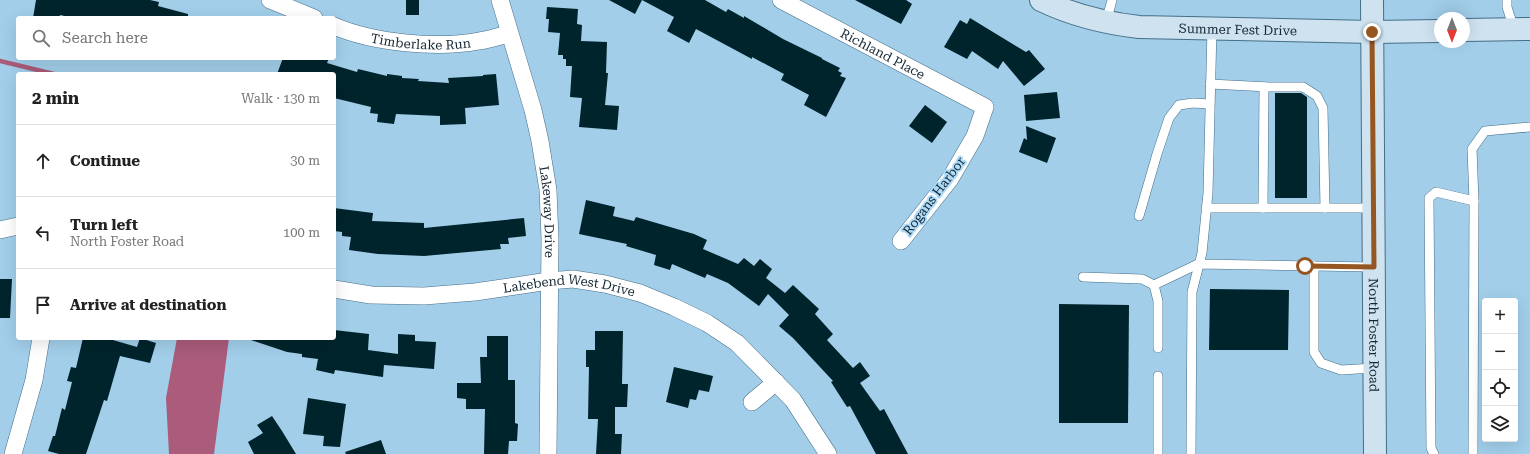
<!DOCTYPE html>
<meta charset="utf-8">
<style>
:root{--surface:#fff;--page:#f6f6f6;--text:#222;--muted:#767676;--line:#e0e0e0}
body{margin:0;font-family:"Roboto Serif",serif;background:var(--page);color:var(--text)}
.controls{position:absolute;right:12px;bottom:12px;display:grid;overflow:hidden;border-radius:4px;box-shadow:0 4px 16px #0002}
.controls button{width:36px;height:36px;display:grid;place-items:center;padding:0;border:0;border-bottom:1px solid var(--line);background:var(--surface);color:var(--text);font:20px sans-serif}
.compass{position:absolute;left:1434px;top:12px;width:36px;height:36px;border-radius:50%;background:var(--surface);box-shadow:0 4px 16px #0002;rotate:180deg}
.stop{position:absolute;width:12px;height:12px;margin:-9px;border:3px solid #965621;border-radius:50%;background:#fff}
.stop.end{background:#965621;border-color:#fff;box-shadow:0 1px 4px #0008}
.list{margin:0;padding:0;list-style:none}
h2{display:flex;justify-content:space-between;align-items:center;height:52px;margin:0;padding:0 16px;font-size:17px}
h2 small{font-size:13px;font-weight:400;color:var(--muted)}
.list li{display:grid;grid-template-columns:26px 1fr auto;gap:12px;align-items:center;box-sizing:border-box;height:72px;padding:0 16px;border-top:1px solid var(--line)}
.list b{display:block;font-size:15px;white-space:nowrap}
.list p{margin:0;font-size:13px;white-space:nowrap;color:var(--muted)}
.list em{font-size:13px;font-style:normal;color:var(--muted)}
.icon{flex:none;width:22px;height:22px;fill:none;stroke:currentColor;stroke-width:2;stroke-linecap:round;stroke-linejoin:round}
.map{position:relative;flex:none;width:1530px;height:454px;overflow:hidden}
.search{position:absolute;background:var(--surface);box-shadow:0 4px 16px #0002;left:16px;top:16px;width:320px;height:44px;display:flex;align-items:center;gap:10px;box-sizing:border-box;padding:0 14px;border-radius:4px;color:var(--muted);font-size:15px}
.panel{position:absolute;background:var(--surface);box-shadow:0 4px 16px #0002;left:16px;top:72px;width:320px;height:268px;border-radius:4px}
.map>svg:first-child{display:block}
.water{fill:#aa5c7a}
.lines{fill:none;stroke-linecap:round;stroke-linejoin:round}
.stream{stroke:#aa5c7a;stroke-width:4.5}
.building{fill:#00242c}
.lane-casing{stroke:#456e87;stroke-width:10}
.street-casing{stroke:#456e87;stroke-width:18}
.secondary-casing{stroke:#456e87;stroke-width:24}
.lane{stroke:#fff;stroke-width:9}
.street{stroke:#fff;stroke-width:17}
.secondary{stroke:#cee2ef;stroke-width:22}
.route{stroke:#965621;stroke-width:5}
.labels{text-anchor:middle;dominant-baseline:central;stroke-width:4;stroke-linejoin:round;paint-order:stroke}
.street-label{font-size:13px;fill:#152732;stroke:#aedbf8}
</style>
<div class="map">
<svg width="1530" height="454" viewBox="0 0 1530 454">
<rect width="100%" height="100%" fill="#a2ceea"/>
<polygon class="water" points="177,338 229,338 214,454 169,454 166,398"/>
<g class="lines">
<polyline class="stream" points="0,61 54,74"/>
</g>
<g class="building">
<polygon points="36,0 150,0 159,2 158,6 188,14 188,18 74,18 60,15 59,18 33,18"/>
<rect x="406" y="0" width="13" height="15"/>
<polygon points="609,0 642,0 635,14"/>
<polygon points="642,0 705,0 726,12 728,9 744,18 744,16 783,39 822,58 822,59 840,68 838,71 842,73 840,76 846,78 826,117 804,105 809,95 781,80 784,74 752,57 752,59 696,29 689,43 667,31 674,17"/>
<polygon points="855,0 906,0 912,4 901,24"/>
<polygon points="547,7 578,9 577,24 582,25 581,41 607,42 606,73 608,73 605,105 619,106 617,130 579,127 582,98 570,97 572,66 566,66 566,59 563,59 563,55 558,55 560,33 548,32 549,19 546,19"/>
<polygon points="970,18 1026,52 1029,50 1045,69 1024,86 1003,61 998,69 972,51 967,59 944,47 960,20 967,24"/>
<polygon points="283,58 329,58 327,63 357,72 358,69 387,76 387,74 402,76 402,78 419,79 418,81 449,83 448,78 483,76 483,75 496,74 499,105 465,108 466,124 440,125 440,116 396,114 394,124 377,122 378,114 370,113 371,107 334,98 334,74 277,74"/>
<polygon points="1057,92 1060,118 1026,121 1024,95"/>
<polygon points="1275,93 1301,93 1307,97 1307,198 1275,198"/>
<polygon points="925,105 947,122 932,143 909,126"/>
<polygon points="1026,126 1056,138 1047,163 1019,152 1024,138 1027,140"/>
<polygon points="586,200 615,207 613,216 634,221 636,217 694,234 707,240 703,249 738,264 744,258 754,266 760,259 772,269 766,278 785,293 793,285 819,309 815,314 833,334 827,340 853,368 860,362 870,376 860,383 880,411 884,409 908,454 876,454 850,406 847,407 831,382 833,381 793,338 779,326 789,315 768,294 759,306 728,283 707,274 705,278 672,264 670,270 654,265 656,255 626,246 627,244 579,234"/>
<polygon points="334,208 373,213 372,221 424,223 424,228 524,218 526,236 508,238 509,244 500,244 501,249 424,256 378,254 349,250 351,237 342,236 342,232 334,231"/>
<polygon points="0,279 12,279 10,318 0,318"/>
<polygon points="1210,289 1289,290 1288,350 1209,350"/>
<polygon points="1059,304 1129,305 1128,423 1059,423"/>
<polygon points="334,330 369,334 368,350 398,354 398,334 415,335 415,341 436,342 434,369 384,365 383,377 335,370 334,374 316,370 318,359 302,357 302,354 287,352 251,340 252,338 334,338"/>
<polygon points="595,331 623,331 622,384 628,384 627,407 615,407 615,434 622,434 621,454 596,454 598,419 588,419 589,367 586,367 586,350 595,350"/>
<polygon points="487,336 508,336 508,380 515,380 515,423 518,424 517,441 509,441 508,454 484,454 485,409 466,409 466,399 457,398 457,383 481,383 480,357 487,357"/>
<polygon points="83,338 106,338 137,347 140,338 156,343 150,363 120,356 107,401 104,400 86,454 59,454 48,451 53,436 55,436 62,408 65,410 72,382 67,381 71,367 76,368"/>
<polygon points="674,367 713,376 709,392 699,390 696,400 690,399 688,408 666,402"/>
<polygon points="308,398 346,404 340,447 323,446 324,436 303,434"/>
<polygon points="272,416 282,431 296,454 254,454 248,442 263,433 257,425"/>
<polygon points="381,440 386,454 346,454 345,452"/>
</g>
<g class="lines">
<defs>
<g id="lane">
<polyline points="1507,0 1507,7 1514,29"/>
<polyline points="1106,22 1112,0"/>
<polyline points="1210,84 1269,87 1303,87 1317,96 1323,108 1325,208"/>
<polyline points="1206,208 1373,208"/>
<polyline points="1263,208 1264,87"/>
<polyline points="1139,216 1157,154 1169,118 1179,105 1193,103 1209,104"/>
<polyline points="1314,266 1374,267"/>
<polyline points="1083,277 1142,279 1154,285 1158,301 1158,348"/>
<polyline points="1154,285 1198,264 1314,266 1314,352 1321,363 1341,370 1374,368"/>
<polyline points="1158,376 1158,454"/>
<polyline points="1191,454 1192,292 1202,253 1208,193 1212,28"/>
<polyline points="1434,454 1431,448 1429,198 1436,192 1474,201"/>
<polyline points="1473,454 1474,201 1472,149 1485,131 1530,127"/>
</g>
<g id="street">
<polyline points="270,0 314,18"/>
<path id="s1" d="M 500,0 L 533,110 L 540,141 L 548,190 L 550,239 L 548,454"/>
<path id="s2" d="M 781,0 L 985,107 L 975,136 L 950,179 L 901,241"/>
<path id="s3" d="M 334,26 C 374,43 437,49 479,41 C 489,40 499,36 509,34"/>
<polyline points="0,230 18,226"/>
<path id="s4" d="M 334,289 L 371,295 L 424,296 L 475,292 L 549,281 L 573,279 L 605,284 L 640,293 L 674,307 L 707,323 L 737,343 L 793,400 L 828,454"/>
<polyline points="752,402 776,382"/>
<polyline points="13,454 34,380 41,338"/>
</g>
<g id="secondary">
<path id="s5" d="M 1041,0 C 1072,15 1104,23 1139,27 L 1372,32 L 1440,31"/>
<path id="s6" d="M 1372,0 L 1375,454"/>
<polyline points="1464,30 1530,29"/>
</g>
</defs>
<use href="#lane" class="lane-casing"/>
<use href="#street" class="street-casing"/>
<use href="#secondary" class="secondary-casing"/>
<use href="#lane" class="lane"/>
<use href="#street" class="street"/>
<use href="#secondary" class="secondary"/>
</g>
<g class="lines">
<polyline class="route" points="1305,266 1374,267 1372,32"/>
</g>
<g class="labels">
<g class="street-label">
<text stroke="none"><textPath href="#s5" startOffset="201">Summer Fest Drive</textPath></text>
<text stroke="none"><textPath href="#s3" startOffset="89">Timberlake Run</textPath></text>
<text stroke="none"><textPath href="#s2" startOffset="115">Richland Place</textPath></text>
<text transform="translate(934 196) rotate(-53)">Rogans Harbor</text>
<text stroke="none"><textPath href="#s1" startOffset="218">Lakeway Drive</textPath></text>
<text stroke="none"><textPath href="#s4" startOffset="237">Lakebend West Drive</textPath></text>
<text stroke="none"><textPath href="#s6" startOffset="335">North Foster Road</textPath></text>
</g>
</g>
</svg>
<div class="controls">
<button>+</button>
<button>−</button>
<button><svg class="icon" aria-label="locate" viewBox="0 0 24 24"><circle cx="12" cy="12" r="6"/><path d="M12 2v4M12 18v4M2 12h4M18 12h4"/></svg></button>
<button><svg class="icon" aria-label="layers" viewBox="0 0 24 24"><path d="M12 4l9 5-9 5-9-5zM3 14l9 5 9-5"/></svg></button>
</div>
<svg class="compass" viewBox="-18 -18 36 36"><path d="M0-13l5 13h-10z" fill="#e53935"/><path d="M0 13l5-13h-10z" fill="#767676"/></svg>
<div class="stop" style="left:1305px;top:266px"></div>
<div class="stop end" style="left:1372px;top:32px"></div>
<div class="search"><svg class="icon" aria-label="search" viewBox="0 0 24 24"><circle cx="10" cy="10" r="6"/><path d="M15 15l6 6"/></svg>Search here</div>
<section class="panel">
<h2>2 min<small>Walk · 130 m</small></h2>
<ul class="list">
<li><svg class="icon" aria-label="ahead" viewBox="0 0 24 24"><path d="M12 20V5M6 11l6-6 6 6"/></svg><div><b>Continue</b></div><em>30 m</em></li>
<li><svg class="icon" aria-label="left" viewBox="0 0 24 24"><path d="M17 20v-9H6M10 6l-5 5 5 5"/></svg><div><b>Turn left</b><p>North Foster Road</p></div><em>100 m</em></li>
<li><svg class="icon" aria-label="arrive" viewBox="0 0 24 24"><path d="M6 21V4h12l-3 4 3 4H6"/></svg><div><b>Arrive at destination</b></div></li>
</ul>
</section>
</div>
